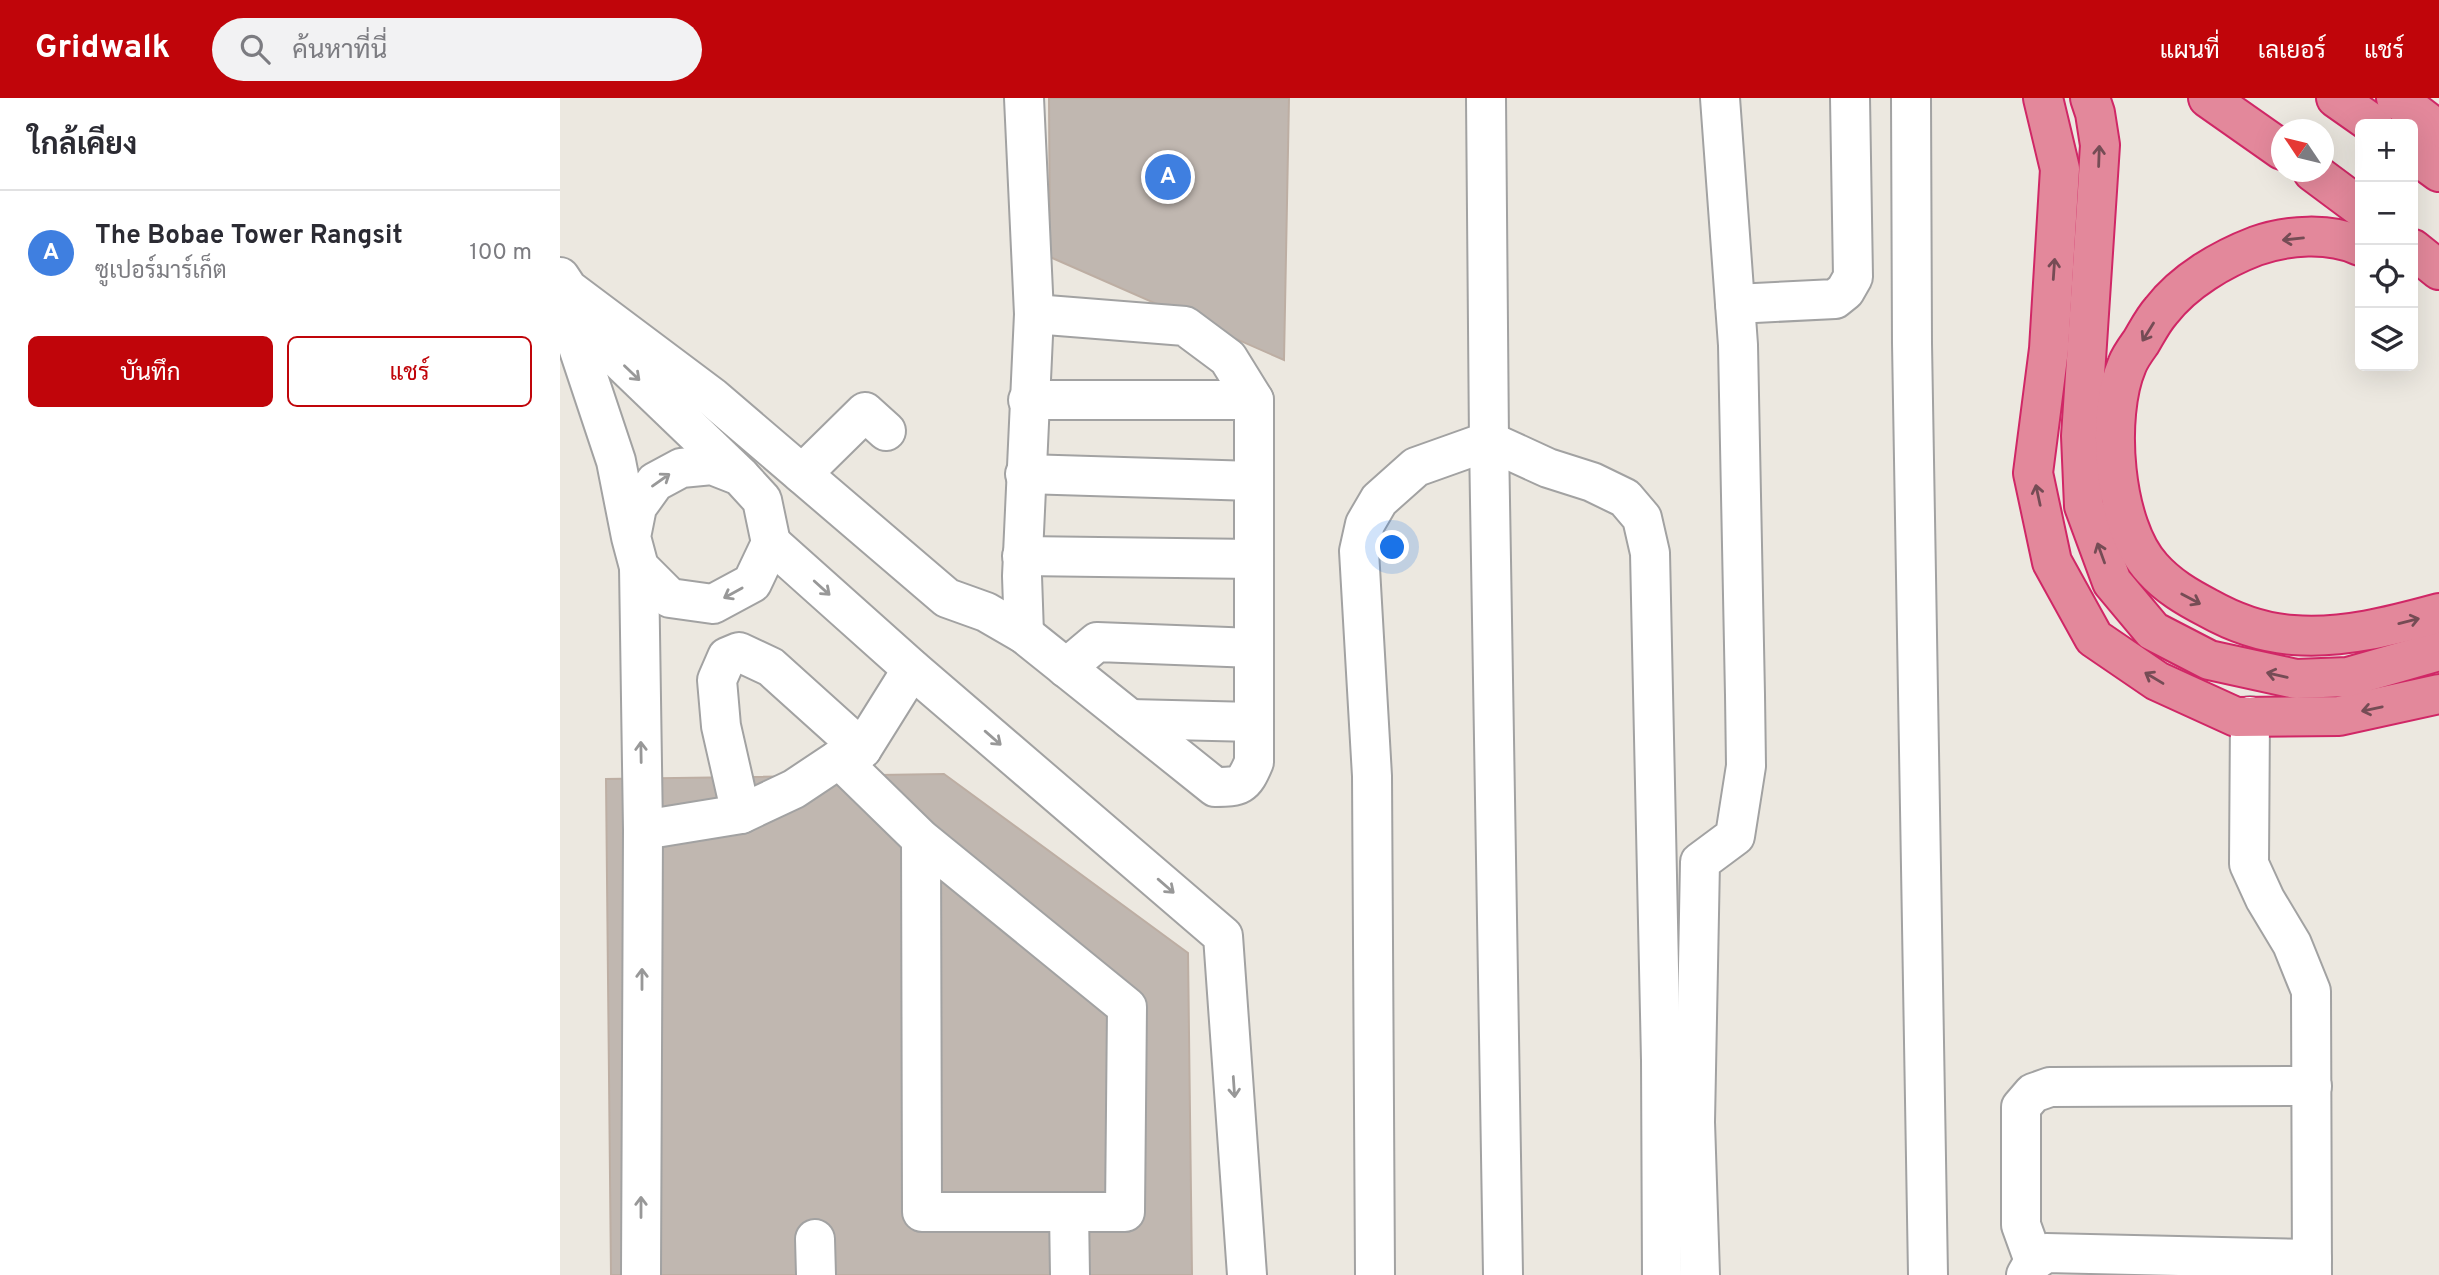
<!DOCTYPE html>
<html lang="th">
<meta charset="utf-8">
<style>
:root{--surface:#fff;--page:#f2f2f3;--text:#2b2b33;--muted:#7c7c81;--line:#e1e1e2;--accent:#c0050a}
body{margin:0;font-family:Overpass,Sarabun,sans-serif;background:var(--page);color:var(--text)}
.controls{position:absolute;right:21px;top:21px;display:grid;overflow:hidden;border-radius:10px;box-shadow:0 7px 28px #0002}
.controls button{width:63px;height:63px;display:grid;place-items:center;padding:0;border:0;border-bottom:2px solid var(--line);background:var(--surface);color:var(--text);font:35px sans-serif}
.compass{position:absolute;left:1711px;top:21px;width:63px;height:63px;border-radius:50%;background:var(--surface);box-shadow:0 7px 28px #0002;rotate:305deg}
.you{position:absolute;left:833px;top:450px;width:24px;height:24px;margin:-18px;border:5px solid #fff;border-radius:50%;background:#1a73e8;box-shadow:0 0 0 10px #1a73e833}
.badge{display:grid;place-items:center;width:46px;height:46px;border-radius:50%;background:var(--accent);color:#fff;font-size:23px;font-weight:700}
.pin{position:absolute;translate:-50% -50%;border:4px solid #fff;box-shadow:0 2px 7px #0006}
.list{margin:0;padding:0;list-style:none}
h2{display:flex;justify-content:space-between;align-items:center;height:91px;margin:0;padding:0 28px;font-size:30px}
h2 small{font-size:23px;font-weight:400;color:var(--muted)}
.list li{display:grid;grid-template-columns:46px 1fr auto;gap:21px;align-items:center;box-sizing:border-box;height:126px;padding:0 28px;border-top:2px solid var(--line)}
.list b{display:block;font-size:26px;white-space:nowrap}
.list p{margin:0;font-size:23px;white-space:nowrap;color:var(--muted)}
.list em{font-size:23px;font-style:normal;color:var(--muted)}
.actions{display:flex;gap:14px;padding:21px 28px}
.actions a{flex:1;padding:16px 0;border:2px solid var(--accent);border-radius:10px;text-align:center;font-size:24px;color:var(--accent)}
.actions .main{background:var(--accent);color:#fff}
.icon{flex:none;width:38px;height:38px;fill:none;stroke:currentColor;stroke-width:2;stroke-linecap:round;stroke-linejoin:round}
.map{position:relative;flex:none;width:1879px;height:1177px;overflow:hidden}
header{display:flex;align-items:center;gap:42px;box-sizing:border-box;height:98px;padding:0 35px;background:var(--accent);color:#fff}
header strong{font-size:33px}
nav{display:flex;gap:38px;margin-inline-start:auto;font-size:24px}
.search{width:490px;height:63px;background:var(--page);display:flex;align-items:center;gap:18px;box-sizing:border-box;padding:0 24px;border-radius:38px;color:var(--muted);font-size:26px}
main{display:flex}
aside{flex:1;background:var(--surface)}
.map>svg:first-child{display:block}
.building{fill:#c0b7b0;stroke:#bdaea3;stroke-width:2}
.lines{fill:none;stroke-linecap:round;stroke-linejoin:round}
.minor-casing{stroke:#a2a2a2;stroke-width:42}
.highway-casing{stroke:#d02766;stroke-width:42}
.minor{stroke:#fff;stroke-width:38}
.highway{stroke:#e3889b;stroke-width:38}
.oneway{stroke:#754c55}
.oneway2{stroke:#989898}
</style>
<header>
<strong>Gridwalk</strong>
<div class="search"><svg class="icon" aria-label="search" viewBox="0 0 24 24"><circle cx="10" cy="10" r="6"/><path d="M15 15l6 6"/></svg>ค้นหาที่นี่</div>
<nav><a>แผนที่</a><a>เลเยอร์</a><a>แชร์</a></nav>
</header>
<main>
<aside>
<h2>ใกล้เคียง<small></small></h2>
<ul class="list">
<li><span class="badge" style="background:#3f7fe0">A</span><div><b>The Bobae Tower Rangsit</b><p>ซูเปอร์มาร์เก็ต</p></div><em>100 m</em></li>
</ul>
<div class="actions"><a class="main">บันทึก</a><a>แชร์</a></div>
</aside>
<div class="map">
<svg width="1879" height="1177" viewBox="0 0 1879 1177">
<rect width="100%" height="100%" fill="#ece8e0"/>
<g class="building">
<polygon points="489,0 729,0 724,262 490,159"/>
<polygon points="384,676 628,855 632,1177 51,1177 46,681"/>
</g>
<g class="lines">
<defs>
<g id="minor">
<polyline points="926,0 929,343 943,1177"/>
<polyline points="1351,0 1352,245 1368,1177"/>
<path d="M 0,179 L 8,191 L 152,299 L 387,500 L 426,514 L 464,536 L 655,689 C 680,689 684,688 694,664 L 694,302 L 668,260 L 625,228 L 474,216"/>
<polyline points="1175,206 1275,201 1285,193 1293,179 1290,0"/>
<polyline points="5,210 56,363 71,439 79,469 110,500 153,506 192,485 211,445 202,402 180,378 152,367 121,370 95,384 77,409 71,439"/>
<polyline points="26,230 180,378"/>
<polyline points="468,302 694,302"/>
<polyline points="242,376 305,314 326,333"/>
<polyline points="465,376 694,383"/>
<polyline points="211,445 352,571 663,838 687,1177"/>
<polyline points="462,458 694,461"/>
<polyline points="79,469 83,732 81,1177"/>
<polyline points="464,536 462,478 474,216 464,0"/>
<polyline points="506,570 537,544 694,550"/>
<polyline points="1690,618 1689,766 1705,801 1732,846 1751,893 1752,1177"/>
<polyline points="570,621 694,624"/>
<polyline points="279,661 361,741 567,909 565,1114 362,1114 361,741"/>
<polyline points="181,716 161,628 157,582 167,559 179,554 211,569 302,651"/>
<polyline points="83,732 181,716 234,691 279,661 302,651 352,571"/>
<polyline points="509,1114 510,1177"/>
<polyline points="255,1141 256,1177"/>
<polyline points="1474,1163 1461,1127 1461,1009 1473,995 1490,989 1752,988"/>
<polyline points="815,1177 812,678 799,453 805,426 819,402 856,369 929,343 988,370 1032,384 1065,400 1082,420 1090,455 1101,962 1102,1177"/>
<polyline points="1140,1177 1135,1024 1140,764 1175,738 1186,668 1185,597 1178,247 1160,0"/>
<polyline points="1466,1177 1474,1163 1486,1155 1752,1161"/>
</g>
<g id="highway">
<polyline points="1483,0 1500,71 1489,251 1473,375 1492,464 1534,540 1597,583 1676,619 1779,618 1879,596"/>
<polyline points="1530,0 1535,15 1540,47 1521,338 1524,408 1552,484 1593,533 1649,562 1736,581 1788,579 1879,553"/>
<polyline points="1648,0 1722,52"/>
<polyline points="1776,0 1813,26"/>
<polyline points="1836,0 1879,33"/>
<polyline points="1853,55 1879,74"/>
<polyline points="1753,74 1800,109"/>
<path d="M 1800,148 C 1769,134 1727,137 1696,148 C 1662,161 1624,183 1601,213 C 1593,222 1587,234 1581,244 C 1576,251 1570,259 1567,267 C 1545,318 1553,428 1592,470 C 1608,488 1627,499 1648,510 C 1673,524 1704,535 1733,537 C 1783,541 1831,528 1879,515"/>
<polyline points="1853,151 1879,172"/>
</g>
</defs>
<use href="#minor" class="minor-casing"/>
<use href="#highway" class="highway-casing"/>
<use href="#minor" class="minor"/>
<use href="#highway" class="highway"/>
</g>
<defs><path id="oneway-shaft" d="M-6 0H5M1.5-3L5.5 0L1.5 3" fill="none" stroke-width="1.6" stroke-linecap="round" stroke-linejoin="round" transform="scale(1.75)"/></defs>
<g class="oneway">
<use href="#oneway-shaft" transform="translate(1539 58) rotate(-88)"/>
<use href="#oneway-shaft" transform="translate(1733 141) rotate(174)"/>
<use href="#oneway-shaft" transform="translate(1494 171) rotate(-86)"/>
<use href="#oneway-shaft" transform="translate(1588 234) rotate(122)"/>
<use href="#oneway-shaft" transform="translate(1478 397) rotate(-102)"/>
<use href="#oneway-shaft" transform="translate(1541 455) rotate(-110)"/>
<use href="#oneway-shaft" transform="translate(1631 501) rotate(28)"/>
<use href="#oneway-shaft" transform="translate(1849 523) rotate(-14)"/>
<use href="#oneway-shaft" transform="translate(1717 577) rotate(-167)"/>
<use href="#oneway-shaft" transform="translate(1594 580) rotate(-149)"/>
<use href="#oneway-shaft" transform="translate(1812 611) rotate(168)"/>
</g>
<g class="oneway2">
<use href="#oneway-shaft" transform="translate(72 275) rotate(44)"/>
<use href="#oneway-shaft" transform="translate(101 382) rotate(-35)"/>
<use href="#oneway-shaft" transform="translate(262 490) rotate(42)"/>
<use href="#oneway-shaft" transform="translate(173 495) rotate(151)"/>
<use href="#oneway-shaft" transform="translate(433 640) rotate(41)"/>
<use href="#oneway-shaft" transform="translate(81 654) rotate(-91)"/>
<use href="#oneway-shaft" transform="translate(606 788) rotate(41)"/>
<use href="#oneway-shaft" transform="translate(82 881) rotate(-90)"/>
<use href="#oneway-shaft" transform="translate(674 989) rotate(86)"/>
<use href="#oneway-shaft" transform="translate(81 1109) rotate(-90)"/>
</g>
</svg>
<div class="controls">
<button>+</button>
<button>−</button>
<button><svg class="icon" aria-label="locate" viewBox="0 0 24 24"><circle cx="12" cy="12" r="6"/><path d="M12 2v4M12 18v4M2 12h4M18 12h4"/></svg></button>
<button><svg class="icon" aria-label="layers" viewBox="0 0 24 24"><path d="M12 4l9 5-9 5-9-5zM3 14l9 5 9-5"/></svg></button>
</div>
<svg class="compass" viewBox="-18 -18 36 36"><path d="M0-13l5 13h-10z" fill="#e53935"/><path d="M0 13l5-13h-10z" fill="#7c7c81"/></svg>
<div class="you"></div>
<div class="pin badge" style="left:608px;top:79px;background:#3f7fe0">A</div>
</div>
</main>
